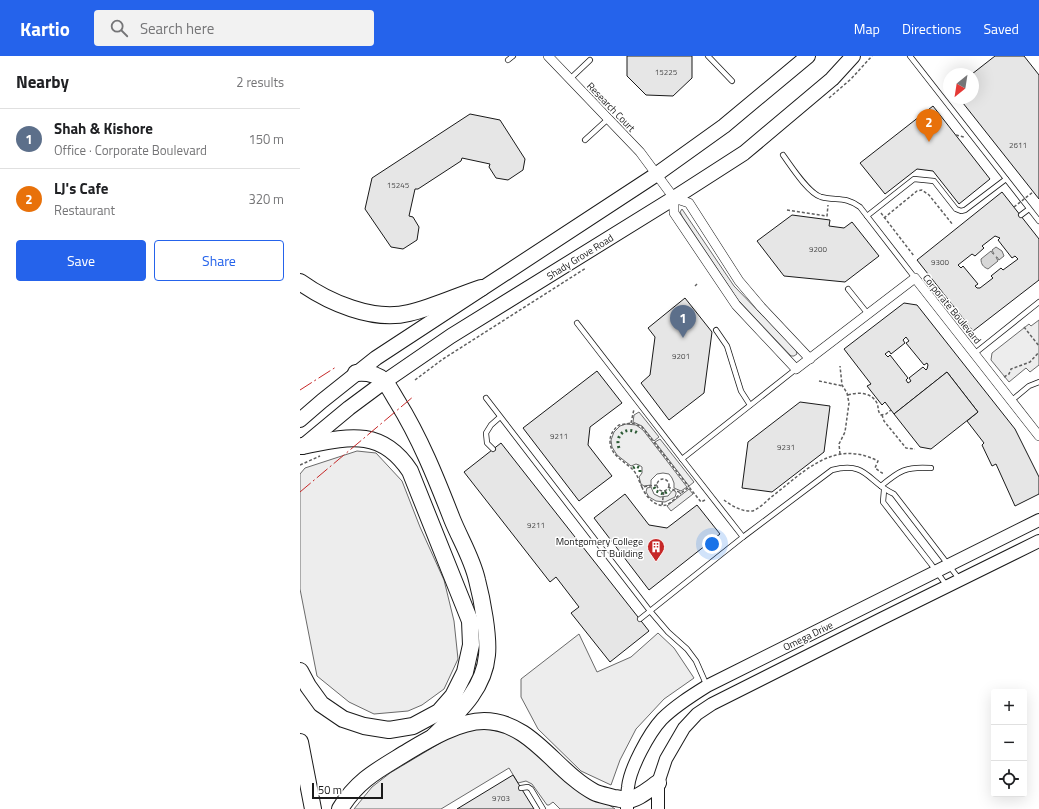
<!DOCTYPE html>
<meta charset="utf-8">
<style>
:root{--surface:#fff;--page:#f2f2f2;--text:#202124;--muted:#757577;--line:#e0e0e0;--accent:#2563eb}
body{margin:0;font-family:"Titillium Web",sans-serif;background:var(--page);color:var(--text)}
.controls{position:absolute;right:12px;bottom:12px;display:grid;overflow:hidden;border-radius:4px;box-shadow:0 4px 16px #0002}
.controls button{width:36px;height:36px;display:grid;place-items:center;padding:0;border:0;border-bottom:1px solid var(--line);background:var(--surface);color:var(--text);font:20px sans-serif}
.compass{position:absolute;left:643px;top:12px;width:36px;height:36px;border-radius:50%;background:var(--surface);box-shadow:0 4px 16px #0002;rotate:210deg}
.scale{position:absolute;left:12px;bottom:10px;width:71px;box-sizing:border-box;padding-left:4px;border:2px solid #1a1a1a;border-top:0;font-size:11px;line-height:14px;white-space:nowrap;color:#1a1a1a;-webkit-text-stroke:3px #fff;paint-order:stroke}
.you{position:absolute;left:412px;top:488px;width:14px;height:14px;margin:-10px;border:3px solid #fff;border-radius:50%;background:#1a73e8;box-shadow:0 0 0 6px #1a73e833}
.badge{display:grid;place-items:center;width:26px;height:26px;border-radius:50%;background:var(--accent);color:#fff;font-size:13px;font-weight:700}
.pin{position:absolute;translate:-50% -33px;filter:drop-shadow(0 1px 2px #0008)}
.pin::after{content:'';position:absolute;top:21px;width:14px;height:12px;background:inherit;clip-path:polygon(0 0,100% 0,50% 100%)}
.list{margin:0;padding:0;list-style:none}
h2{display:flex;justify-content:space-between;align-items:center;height:52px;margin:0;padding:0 16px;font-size:17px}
h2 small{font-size:13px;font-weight:400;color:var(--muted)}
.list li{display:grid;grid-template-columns:26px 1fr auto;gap:12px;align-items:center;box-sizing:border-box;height:60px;padding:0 16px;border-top:1px solid var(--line)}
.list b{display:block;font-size:15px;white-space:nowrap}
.list p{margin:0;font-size:13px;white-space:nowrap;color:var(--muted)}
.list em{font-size:13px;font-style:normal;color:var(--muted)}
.actions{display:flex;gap:8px;padding:12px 16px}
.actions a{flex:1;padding:9px 0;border:1px solid var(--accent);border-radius:4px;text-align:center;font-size:14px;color:var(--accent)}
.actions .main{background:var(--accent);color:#fff}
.icon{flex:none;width:22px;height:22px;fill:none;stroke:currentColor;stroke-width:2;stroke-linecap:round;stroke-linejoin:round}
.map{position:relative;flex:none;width:739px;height:753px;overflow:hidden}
header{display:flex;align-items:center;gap:24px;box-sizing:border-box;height:56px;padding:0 20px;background:var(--accent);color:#fff}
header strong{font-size:19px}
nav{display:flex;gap:22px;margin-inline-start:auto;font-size:14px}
.search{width:280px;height:36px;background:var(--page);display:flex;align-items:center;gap:10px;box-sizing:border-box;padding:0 14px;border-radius:4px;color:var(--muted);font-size:15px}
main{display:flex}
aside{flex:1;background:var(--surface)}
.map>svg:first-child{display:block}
.built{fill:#ededed;stroke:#6a6a6a}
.water{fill:#d7d7d7;stroke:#6a6a6a}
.building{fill:#e6e6e6;stroke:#1a1a1a;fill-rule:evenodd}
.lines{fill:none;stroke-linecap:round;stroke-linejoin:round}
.service-casing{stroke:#1a1a1a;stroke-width:6}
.minor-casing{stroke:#1a1a1a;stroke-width:10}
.secondary-casing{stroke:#1a1a1a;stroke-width:14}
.primary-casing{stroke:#1a1a1a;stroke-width:16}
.motorway-casing{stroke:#1a1a1a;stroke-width:18}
.path{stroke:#5f5f5f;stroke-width:1.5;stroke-dasharray:3 2;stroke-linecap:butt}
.service{stroke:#fff;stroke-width:4.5}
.minor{stroke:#fff;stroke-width:9}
.secondary{stroke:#fff;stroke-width:12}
.primary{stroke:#fff;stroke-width:14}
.motorway{stroke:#fff;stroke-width:16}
.path-bridge{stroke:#5f5f5f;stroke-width:1.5;stroke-dasharray:3 2;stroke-linecap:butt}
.hedge{stroke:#2b5a34;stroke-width:3;stroke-dasharray:2 3;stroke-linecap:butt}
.power{stroke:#c62828;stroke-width:1;stroke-dasharray:14 3 2 3;stroke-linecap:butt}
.labels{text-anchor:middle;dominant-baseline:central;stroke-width:3;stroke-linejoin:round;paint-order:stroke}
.number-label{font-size:8px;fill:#4d4d4d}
.street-label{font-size:10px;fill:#1a1a1a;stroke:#fff}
.poi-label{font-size:10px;fill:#1a1a1a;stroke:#fff;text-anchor:end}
</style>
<header>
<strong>Kartio</strong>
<div class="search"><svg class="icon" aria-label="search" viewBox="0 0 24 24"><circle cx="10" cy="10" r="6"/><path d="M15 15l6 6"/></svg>Search here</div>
<nav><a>Map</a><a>Directions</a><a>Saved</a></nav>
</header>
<main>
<aside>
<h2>Nearby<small>2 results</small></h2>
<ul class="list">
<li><span class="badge" style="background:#5c6f8a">1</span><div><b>Shah &amp; Kishore</b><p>Office · Corporate Boulevard</p></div><em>150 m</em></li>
<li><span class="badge" style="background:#e8710a">2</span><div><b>LJ's Cafe</b><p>Restaurant</p></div><em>320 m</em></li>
</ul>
<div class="actions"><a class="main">Save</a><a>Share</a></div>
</aside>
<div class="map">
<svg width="739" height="753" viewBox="0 0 739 753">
<rect width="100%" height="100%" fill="#fff"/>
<g class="built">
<polygon points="382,153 434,230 496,294 497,298 494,300 491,300 438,244 382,160 380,156"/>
<polygon points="739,264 739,309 730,316 726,312 709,326 691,304 692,297 729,268 731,270"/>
<polygon points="339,356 359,381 354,385 342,370 333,366 334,359"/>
<polygon points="326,368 336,369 343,374 387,431 381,435 374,432 374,427 372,422 369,418 363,417 357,418 351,424 351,429 344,430 341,428 339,421 342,417 342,411 339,409 336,408 331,410 317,399 312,391 311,384 314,376 320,370"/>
<polygon points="360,383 394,426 389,430 355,386"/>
<polygon points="57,395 76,397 102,425 120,471 144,524 154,565 158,603 144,633 122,649 108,655 74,658 49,646 17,620 0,533 0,418 5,412"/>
<polygon points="351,431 354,438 360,441 368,440 373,434 376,436 376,438 375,441 365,446 356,445 349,441 346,436 347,432"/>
<polygon points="389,433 393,438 371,455 367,450"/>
<polygon points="358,577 374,592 394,622 364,643 336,673 320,704 311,729 281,715 238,673 221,641 221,623 279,578 297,616 331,601"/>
<polygon points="181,672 208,677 315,753 260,753 253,746 249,749 247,749 232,728 226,725 218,727 209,712 141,753 54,753 72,731 90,717 157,677"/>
</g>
<path class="water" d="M 696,191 L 702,195 L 704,200 L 699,204 L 697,201 L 696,201 L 698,205 L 688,213 C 683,211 681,208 681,203 L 691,195 L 693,198 L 694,198 L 692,194 Z"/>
<g class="building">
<polygon points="327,0 392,0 392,22 373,40 346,39 327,20"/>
<polygon points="695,0 724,0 739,19 739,143 659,42 673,42 672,18"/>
<polygon points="633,50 690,123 659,148 633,115 617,113 585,138 560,107"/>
<polygon points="170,58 200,64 225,103 223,114 208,124 196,122 189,111 190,108 162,102 161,105 118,133 115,133 109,160 113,161 119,171 117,184 103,193 91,191 65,153 72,122"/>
<path d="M 702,136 L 739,183 L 739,224 L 673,275 L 617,204 ZM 695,180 L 700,182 L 698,184 L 712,202 L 715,200 L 718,203 L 703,214 L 701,212 L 691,220 L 693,222 L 680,232 L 677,232 L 675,230 L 678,228 L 663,210 L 661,212 L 658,209 L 672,198 L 675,200 L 684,192 L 682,190 Z"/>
<polygon points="492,159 530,164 529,170 544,172 552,166 579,200 545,226 484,220 457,185"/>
<polygon points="385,242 412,276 404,337 369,364 341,327 350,319 355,281 348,272"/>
<path d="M 604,247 L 617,249 L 715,373 L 739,421 L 739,438 L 715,450 L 696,408 L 692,410 L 682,389 L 684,387 L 667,365 L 678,356 L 647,316 L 594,358 L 585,346 L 582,349 L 567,330 L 571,328 L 544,293 ZM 606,281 L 609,285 L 606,287 L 624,309 L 627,307 L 628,309 L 627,313 L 626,314 L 623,311 L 609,322 L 611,325 L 608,327 L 606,324 L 608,322 L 590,299 L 588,301 L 585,298 L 589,295 L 591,298 L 605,287 L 603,284 Z"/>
<polygon points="297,315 322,347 290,371 288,389 312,420 279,445 223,372"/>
<polygon points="647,316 678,356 631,393 620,391 594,358"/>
<polygon points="500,346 530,350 524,396 472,436 442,432 448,386"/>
<polygon points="201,387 349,575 310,606 271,557 279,551 256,521 250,526 164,416"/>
<polygon points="325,438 349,469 367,472 397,449 420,478 349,534 294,462"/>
<polygon points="213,719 234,753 157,753"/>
</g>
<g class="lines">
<defs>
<g id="service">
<polyline points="408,0 432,25"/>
<polyline points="610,0 739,165"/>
<polyline points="208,4 213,0"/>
<polyline points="270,23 290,4"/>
<polyline points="285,84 308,63"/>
<path d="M 483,99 C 491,110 508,137 521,141 C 537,145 545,140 560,151 L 615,222"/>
<polyline points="721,159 729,153"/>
<polyline points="567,160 614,123 634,125 656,153 661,155 665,154 706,123"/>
<polyline points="548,233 568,258"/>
<polyline points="277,267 382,403 496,313"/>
<polyline points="416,274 427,290 441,335 450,349"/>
<polyline points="674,298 739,246"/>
<polyline points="186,342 350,555 368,576 387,593 396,605 407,630"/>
<polyline points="711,345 729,330 739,326"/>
<polyline points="193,393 187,387 186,377 191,369 200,361"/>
<polyline points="382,403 443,481"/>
<path d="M 581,430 C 599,415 606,410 631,412"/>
<polyline points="584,434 583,446 631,508 647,530"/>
<path d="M 340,563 L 443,481 L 532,414 C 568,405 567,426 594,438 L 660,524"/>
<polyline points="221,732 228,731 231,733 243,753"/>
</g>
<g id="minor">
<polyline points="248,0 340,96 374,142 374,157 436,249 496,313 615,222 739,380"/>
<polyline points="374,142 389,147 439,225 461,251 510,303"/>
</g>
<g id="secondary">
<path d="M 327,753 C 327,746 327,738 328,731 C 330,712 349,677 362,663 C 375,650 391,640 407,630 L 739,464"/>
<polyline points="358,753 358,727 366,703 384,672 397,658 412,648 581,563 739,485"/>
</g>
<g id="primary">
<polyline points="0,364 22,345 76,302 357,118 424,70 508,0"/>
<polyline points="2,391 49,352 84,326 151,280 374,142 444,97 532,23 553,0"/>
</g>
<g id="motorway">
<path d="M 0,226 C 28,246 73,266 109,257 C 134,251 157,240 181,232"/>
<path d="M 56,317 C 66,316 76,317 84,325 C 89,330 93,339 97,345 C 120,382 136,422 152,463 C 160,483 172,502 177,524 C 182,543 189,580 187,599 C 184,634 157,657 134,680"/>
<path d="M 0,615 L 8,630 L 21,648 L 43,663 L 64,670 L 89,674 L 113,670 L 139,656 L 153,640 L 165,616 L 171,589 L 170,565 L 110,415 C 81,371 47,381 2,390"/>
<polyline points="0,686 13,753"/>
<path d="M 40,753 C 58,723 80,713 109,695 C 129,683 159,665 184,665 C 231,665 256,716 294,736 C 300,739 308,740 314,742 C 318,742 323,744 326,744 C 337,744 349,733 358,727"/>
</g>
</defs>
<use href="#service" class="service-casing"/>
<use href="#minor" class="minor-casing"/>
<use href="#secondary" class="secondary-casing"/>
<use href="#primary" class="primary-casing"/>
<use href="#motorway" class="motorway-casing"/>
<g class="path">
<polyline points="529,42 551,23 572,0"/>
<polyline points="656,79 664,81"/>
<polyline points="487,154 527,160 528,149"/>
<polyline points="581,157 614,200"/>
<polyline points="584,162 617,135 622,134 629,139 653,169"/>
<polyline points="395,230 397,228"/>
<polyline points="724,271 739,290"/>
<polyline points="704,321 709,318 711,313 730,306 739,296"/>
<polyline points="115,324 143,303 286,212"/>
<polyline points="519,325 543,330"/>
<path d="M 548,339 C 558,336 571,336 577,347 C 579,352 577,355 581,359 L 586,358 L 591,354"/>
<polyline points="582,359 584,365 606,392 615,393"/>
<polyline points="331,367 334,353"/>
<polyline points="540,398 539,388 545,376 549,347 547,337 542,329 540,310"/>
<polyline points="0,409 20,400"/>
<circle cx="363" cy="429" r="6"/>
<path d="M 357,429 L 342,431 C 339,426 338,419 333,414 C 325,405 310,400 310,385 C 310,378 314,373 319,369 L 332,367 L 342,371 L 389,431"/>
<path d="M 342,431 C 345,440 356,452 366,449 C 371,447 377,441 381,437"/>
<polyline points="368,431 381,437 389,431 401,446 405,444"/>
<path d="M 424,444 C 432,450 442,456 453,455 C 459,452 465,447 470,442 C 503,417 533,382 578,405 L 575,412 L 582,417 L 585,417"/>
<polyline points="362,449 364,435"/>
</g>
<use href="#service" class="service"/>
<use href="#minor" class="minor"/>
<use href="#secondary" class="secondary"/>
<use href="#primary" class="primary"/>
<use href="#motorway" class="motorway"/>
<polyline class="path-bridge" points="714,151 733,136"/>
<g class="hedge">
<path d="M 319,392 C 314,378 328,369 339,378"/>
<polyline points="333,412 336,410 340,412 340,416 338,418"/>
<polyline points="354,431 356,435 363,438"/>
<polyline points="365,437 370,434"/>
</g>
<g class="power">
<polyline points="0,334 36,311"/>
<polyline points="0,436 114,340"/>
</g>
</g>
<defs>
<symbol id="building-pin" viewBox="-11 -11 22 30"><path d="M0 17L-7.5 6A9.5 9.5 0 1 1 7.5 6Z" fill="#c62828" stroke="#fff"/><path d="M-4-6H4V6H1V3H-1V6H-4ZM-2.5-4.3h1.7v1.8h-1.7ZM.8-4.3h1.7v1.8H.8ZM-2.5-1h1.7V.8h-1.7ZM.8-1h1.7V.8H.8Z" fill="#fff"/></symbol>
</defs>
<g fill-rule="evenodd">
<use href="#building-pin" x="346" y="481" width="20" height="27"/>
</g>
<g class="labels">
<g class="number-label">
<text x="366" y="16">15225</text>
<text x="718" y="89">2611</text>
<text x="98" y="129">15245</text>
<text x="518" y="193">9200</text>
<text x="640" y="206">9300</text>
<text x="381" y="300">9201</text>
<text x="259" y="380">9211</text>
<text x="486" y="391">9231</text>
<text x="236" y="469">9211</text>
<text x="201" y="742">9703</text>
</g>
<g class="street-label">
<text transform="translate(311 51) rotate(46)">Research Court</text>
<text transform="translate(280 201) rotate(-32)">Shady Grove Road</text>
<text transform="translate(652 253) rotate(51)">Corporate Boulevard</text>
<text transform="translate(508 580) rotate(-26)">Omega Drive</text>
</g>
<g class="poi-label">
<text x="343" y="485">Montgomery College<tspan x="343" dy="12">CT Building</tspan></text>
</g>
</g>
</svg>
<div class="controls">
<button>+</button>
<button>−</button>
<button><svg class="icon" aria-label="locate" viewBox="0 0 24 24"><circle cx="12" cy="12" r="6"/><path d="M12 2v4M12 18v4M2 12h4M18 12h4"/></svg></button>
</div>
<svg class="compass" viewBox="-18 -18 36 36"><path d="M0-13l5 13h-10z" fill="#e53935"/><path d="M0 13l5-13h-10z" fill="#757577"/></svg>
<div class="scale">50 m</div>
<div class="you"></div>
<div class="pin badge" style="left:383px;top:282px;background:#5c6f8a">1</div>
<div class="pin badge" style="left:629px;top:86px;background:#e8710a">2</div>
</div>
</main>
